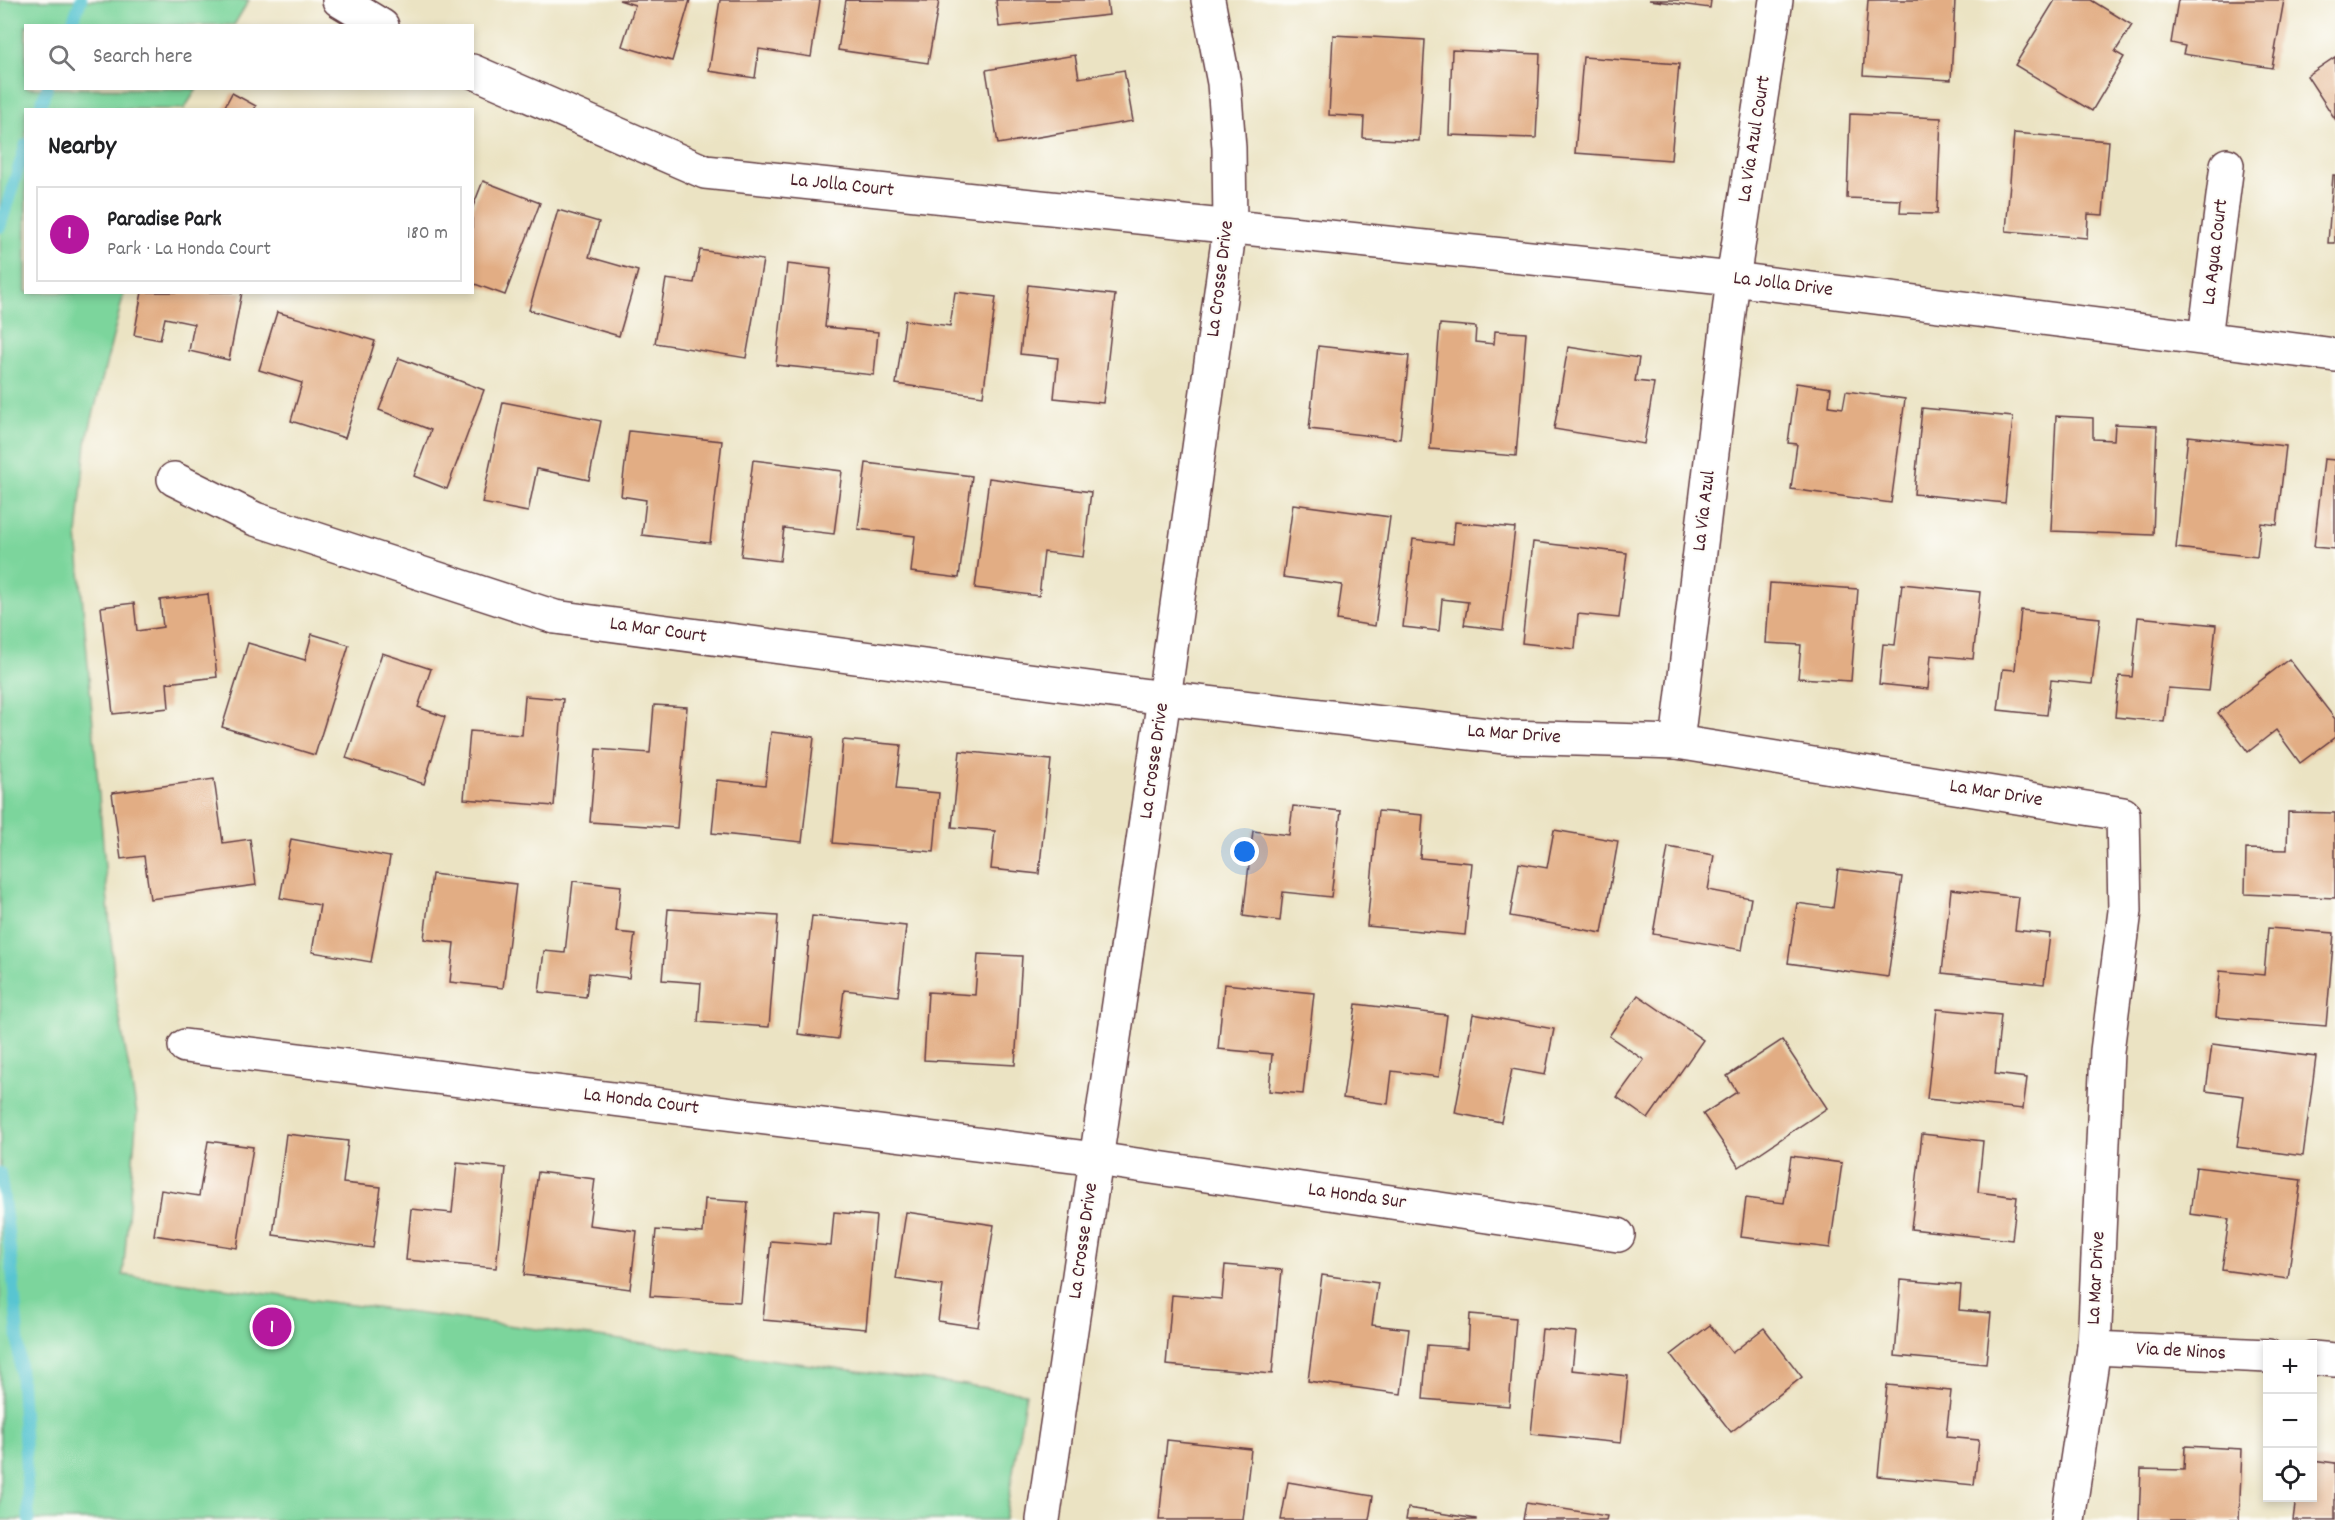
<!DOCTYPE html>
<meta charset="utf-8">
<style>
:root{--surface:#fff;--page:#f2f2f2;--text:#202124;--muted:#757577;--line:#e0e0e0;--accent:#b5179e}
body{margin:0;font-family:Dekko,sans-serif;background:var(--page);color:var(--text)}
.controls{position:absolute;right:18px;bottom:18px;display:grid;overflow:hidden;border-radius:0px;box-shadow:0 3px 9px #0003}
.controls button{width:54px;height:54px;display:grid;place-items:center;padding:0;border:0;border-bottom:2px solid var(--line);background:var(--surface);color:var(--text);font:30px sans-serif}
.you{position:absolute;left:1245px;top:852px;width:21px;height:21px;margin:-15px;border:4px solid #fff;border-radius:50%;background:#1a73e8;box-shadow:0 0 0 9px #1a73e833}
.badge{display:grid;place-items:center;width:39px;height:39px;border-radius:50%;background:var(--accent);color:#fff;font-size:20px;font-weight:700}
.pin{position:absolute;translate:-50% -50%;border:3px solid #fff;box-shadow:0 2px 6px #0006}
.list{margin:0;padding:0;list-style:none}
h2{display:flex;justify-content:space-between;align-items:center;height:78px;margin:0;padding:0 24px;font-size:26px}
h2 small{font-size:20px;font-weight:400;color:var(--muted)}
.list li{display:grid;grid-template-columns:39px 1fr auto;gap:18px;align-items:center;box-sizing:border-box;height:96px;margin:0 12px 12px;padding:0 12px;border:2px solid var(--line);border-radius:0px}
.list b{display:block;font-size:22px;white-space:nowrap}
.list p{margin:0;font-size:20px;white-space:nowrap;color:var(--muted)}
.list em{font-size:20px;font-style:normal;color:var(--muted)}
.icon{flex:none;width:33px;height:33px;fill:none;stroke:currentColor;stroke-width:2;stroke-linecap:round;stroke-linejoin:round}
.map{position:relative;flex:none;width:2335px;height:1520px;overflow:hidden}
.search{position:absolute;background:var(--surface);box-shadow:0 3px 9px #0003;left:24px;top:24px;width:450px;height:66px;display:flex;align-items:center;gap:15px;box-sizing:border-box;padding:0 21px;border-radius:0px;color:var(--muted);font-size:22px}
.panel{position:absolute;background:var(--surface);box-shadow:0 3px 9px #0003;left:24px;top:108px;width:450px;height:186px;border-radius:0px}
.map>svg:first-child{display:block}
.green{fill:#7bd59c;stroke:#627a64;stroke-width:1.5}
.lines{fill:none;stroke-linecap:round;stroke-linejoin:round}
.stream{stroke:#59c5d1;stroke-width:12}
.building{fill:#e2ad84}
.street-casing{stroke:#623c42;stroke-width:36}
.secondary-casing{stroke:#623c42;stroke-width:36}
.street{stroke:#fff;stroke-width:33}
.secondary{stroke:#fff;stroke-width:33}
.labels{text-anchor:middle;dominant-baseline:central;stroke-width:4.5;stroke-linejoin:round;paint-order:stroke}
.street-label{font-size:20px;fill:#4a1f2b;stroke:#fdfcf7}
</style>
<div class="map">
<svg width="2335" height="1520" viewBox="0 0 2335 1520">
<rect width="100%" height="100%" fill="#fdfcf7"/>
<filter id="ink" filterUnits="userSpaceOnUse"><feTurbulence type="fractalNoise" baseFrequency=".0167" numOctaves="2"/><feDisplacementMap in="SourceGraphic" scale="12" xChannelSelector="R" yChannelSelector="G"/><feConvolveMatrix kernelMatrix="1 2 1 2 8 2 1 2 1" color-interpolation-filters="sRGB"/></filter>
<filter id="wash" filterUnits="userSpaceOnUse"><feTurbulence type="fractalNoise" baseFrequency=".008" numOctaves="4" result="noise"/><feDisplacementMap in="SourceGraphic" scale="24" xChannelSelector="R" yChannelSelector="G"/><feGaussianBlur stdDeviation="1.35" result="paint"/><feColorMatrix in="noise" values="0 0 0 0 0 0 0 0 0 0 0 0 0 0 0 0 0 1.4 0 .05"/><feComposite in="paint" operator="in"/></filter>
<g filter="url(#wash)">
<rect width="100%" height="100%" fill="#ebe3c3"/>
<polygon class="green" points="0,0 249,0 234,25 26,26 26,88 197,89 184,109 26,110 26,292 124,293 86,443 77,535 116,998 137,1113 123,1275 1026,1393 1005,1520 0,1520"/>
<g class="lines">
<g class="stream">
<polyline points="71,26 81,0"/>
<polyline points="39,110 47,88"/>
<polyline points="0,227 26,144"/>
<path d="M 0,1173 C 18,1288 22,1405 29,1520"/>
</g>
</g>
<g id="blocks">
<g class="building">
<polygon points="690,0 672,61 622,46 635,5 619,0"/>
<polygon points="720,0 820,0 811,57 759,49 755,78 709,71"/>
<polygon points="846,0 939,1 928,63 838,50"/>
<polygon points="996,0 1107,0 1109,15 999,27"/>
<polygon points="1649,0 1711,0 1710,8"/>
<polygon points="1868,0 1955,0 1951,80 1863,75"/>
<polygon points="2055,0 2091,0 2132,25 2115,52 2124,57 2092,111 2015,65"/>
<polygon points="2178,0 2284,0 2272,68 2183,54 2185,46 2171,43"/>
<polygon points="1333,35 1425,40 1419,141 1363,138 1364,117 1329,115"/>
<polygon points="1452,50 1540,54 1536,138 1449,135"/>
<polygon points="1075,55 1079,78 1124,70 1133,121 998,144 986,70"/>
<polygon points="1583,57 1679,64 1671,160 1575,153"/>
<polygon points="2335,57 2335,119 2307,76"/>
<polygon points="232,93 256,106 254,110 223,110"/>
<polygon points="1850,114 1941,118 1937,214 1900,213 1901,200 1847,198"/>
<polygon points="2014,133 2109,141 2103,215 2088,214 2087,238 2006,231"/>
<polygon points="2333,175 2335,175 2335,243 2328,243"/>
<polygon points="483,181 540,203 505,295 472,283 472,209"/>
<polygon points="558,210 599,222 589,257 638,271 619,336 529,310"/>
<polygon points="700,250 763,260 746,358 655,343 666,279 694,283"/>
<polygon points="787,264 831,269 825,327 878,332 874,375 776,365"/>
<polygon points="1028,285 1115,295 1103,403 1054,398 1058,358 1020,354"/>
<polygon points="142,292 242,292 229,360 189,351 194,324 165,318 160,340 134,335"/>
<polygon points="955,292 996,297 983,396 896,384 905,320 950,326"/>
<polygon points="277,312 375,341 345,438 291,421 302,383 259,370"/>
<polygon points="1440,324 1476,327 1475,342 1494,344 1495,331 1526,333 1516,456 1430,449"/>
<polygon points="1318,346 1409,356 1400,439 1309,429"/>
<polygon points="1568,347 1639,358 1635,381 1654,383 1644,444 1554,429"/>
<polygon points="399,358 484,390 447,489 414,476 431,430 379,410"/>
<polygon points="1796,383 1831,388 1829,406 1843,408 1846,391 1905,399 1891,503 1791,489 1797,444 1788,443"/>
<polygon points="503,402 601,421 589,480 537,469 528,512 482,503"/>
<polygon points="1922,408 2013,417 2005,503 1914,494"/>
<polygon points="2056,416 2093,418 2093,439 2114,440 2115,424 2157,426 2153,535 2051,531"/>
<polygon points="629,431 722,441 710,543 642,535 646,500 621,496"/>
<polygon points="2188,436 2286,446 2277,525 2261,523 2257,557 2176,548"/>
<polygon points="2324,459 2335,460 2335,549 2314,547"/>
<polygon points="753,460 842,471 834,534 784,528 780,561 741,556"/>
<polygon points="866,463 972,476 959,578 911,572 915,536 858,529"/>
<polygon points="989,478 1091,492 1083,557 1044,552 1039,596 975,588"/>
<polygon points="1293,504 1390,517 1375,626 1337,620 1342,585 1283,577"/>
<polygon points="1455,522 1515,528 1503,630 1464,625 1468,602 1442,599 1439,631 1403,627 1413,539 1453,544"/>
<polygon points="1533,542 1627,553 1619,618 1578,614 1575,649 1522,643"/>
<polygon points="1770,583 1858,589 1851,681 1798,678 1801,645 1766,643"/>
<polygon points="1902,584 1980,592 1973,659 1931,655 1928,689 1879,684 1883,644 1895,645"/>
<polygon points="208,594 217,677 167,683 169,708 113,714 101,607 134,603 137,631 163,627 160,600"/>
<polygon points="2021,610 2100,618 2092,684 2051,680 2047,715 1998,710 2003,669 2015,670"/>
<polygon points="2138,617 2216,625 2209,691 2168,688 2164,722 2115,717 2119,676 2132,677"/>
<polygon points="312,634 349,645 315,755 222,727 248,643 305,660"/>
<polygon points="382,653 431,669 418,707 445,717 424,784 346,758"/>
<polygon points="2289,659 2335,719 2335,737 2300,763 2276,730 2248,752 2218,713"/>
<polygon points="525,696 563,699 554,806 464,799 470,731 522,735"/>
<polygon points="654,705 687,707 677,828 590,822 596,749 650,753"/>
<polygon points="771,732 814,737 802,842 712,833 717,780 765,785"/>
<polygon points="843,740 901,745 896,789 939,793 934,852 833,843"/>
<polygon points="960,751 1051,760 1039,874 991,869 995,831 952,827"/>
<polygon points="214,779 223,843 250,839 256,885 150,899 144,856 121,859 112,793"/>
<polygon points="1293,806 1341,811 1331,897 1283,892 1280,921 1243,916 1253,831 1289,835"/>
<polygon points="1378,811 1423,815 1420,858 1472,863 1465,935 1367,926"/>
<polygon points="2288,812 2335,813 2335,898 2245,894 2246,849 2287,850"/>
<polygon points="1554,830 1618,841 1602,933 1510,916 1519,863 1547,868"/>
<polygon points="291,839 390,857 371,962 312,952 320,905 280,898"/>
<polygon points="1668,847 1714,855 1708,890 1751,898 1742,950 1653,934"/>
<polygon points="1838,869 1902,877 1888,977 1788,963 1797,903 1833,908"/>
<polygon points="432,874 516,884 503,988 450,982 454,943 424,939"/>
<polygon points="573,881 621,886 616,932 635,934 629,978 589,973 586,997 539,992 544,951 565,953"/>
<polygon points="1951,889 2019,897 2015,930 2050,934 2044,984 1942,973"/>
<polygon points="668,909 778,916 769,1027 698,1022 701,983 662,980"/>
<polygon points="812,916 906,926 898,996 844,990 838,1039 798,1034"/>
<polygon points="2268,928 2334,933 2326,1026 2216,1017 2220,971 2264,975"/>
<polygon points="978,954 1022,956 1015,1065 924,1060 928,992 975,995"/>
<polygon points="1224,984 1314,993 1303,1094 1269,1091 1272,1054 1218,1049"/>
<polygon points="1638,995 1703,1040 1648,1119 1617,1097 1644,1060 1609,1036"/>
<polygon points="1356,1004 1447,1015 1439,1077 1392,1071 1388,1104 1343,1098"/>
<polygon points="1937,1009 2001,1015 1995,1074 2027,1078 2023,1109 1927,1099"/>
<polygon points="1473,1014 1554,1029 1545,1075 1512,1069 1501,1122 1455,1113"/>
<polygon points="1782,1040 1827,1108 1739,1167 1703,1114 1737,1092 1727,1076"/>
<polygon points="2212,1044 2316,1057 2303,1156 2237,1147 2244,1096 2206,1091"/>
<polygon points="286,1134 348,1141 343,1183 381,1187 373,1248 273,1235"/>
<polygon points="1922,1134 1983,1141 1978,1192 2017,1197 2012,1240 1911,1229"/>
<polygon points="208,1141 253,1147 237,1248 154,1235 161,1190 199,1196"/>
<polygon points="1791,1156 1842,1163 1830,1248 1741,1237 1746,1198 1784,1203"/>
<polygon points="457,1163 506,1168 496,1268 406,1260 411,1209 452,1213"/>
<polygon points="2196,1167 2301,1180 2288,1279 2222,1270 2229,1219 2190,1214"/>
<polygon points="538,1172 595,1179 589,1225 637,1231 630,1289 524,1275"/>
<polygon points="705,1199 748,1202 740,1302 650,1296 656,1230 703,1233"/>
<polygon points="834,1212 876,1216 866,1329 763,1320 771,1241 831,1246"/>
<polygon points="906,1212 994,1225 978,1327 938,1321 943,1286 896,1279"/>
<polygon points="1225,1265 1282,1270 1272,1374 1166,1365 1172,1295 1222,1299"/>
<polygon points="1322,1275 1378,1283 1372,1325 1409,1329 1401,1394 1308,1381"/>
<polygon points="1901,1280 1961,1285 1959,1310 1991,1313 1986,1364 1895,1356"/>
<polygon points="1470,1314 1516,1318 1509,1406 1423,1399 1427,1345 1468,1348"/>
<polygon points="1710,1325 1732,1353 1764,1328 1802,1377 1731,1432 1671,1355"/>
<polygon points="1542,1329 1576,1332 1572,1370 1628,1376 1621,1443 1531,1434"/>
<polygon points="1887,1385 1951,1391 1946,1437 1979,1440 1974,1485 1878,1476"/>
<polygon points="1167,1440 1251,1449 1243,1520 1159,1520"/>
<polygon points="2185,1446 2242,1449 2239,1520 2139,1520 2141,1469 2184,1470"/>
<polygon points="2312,1460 2335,1463 2335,1520 2293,1520 2296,1498 2312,1498"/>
<polygon points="1288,1482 1373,1496 1369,1520 1281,1520"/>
<polygon points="1526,1503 1607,1516 1606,1520 1523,1520"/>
<polygon points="1408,1508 1476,1519 1476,1520 1406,1520"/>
</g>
</g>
</g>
<g filter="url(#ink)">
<use href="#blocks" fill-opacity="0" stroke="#623c42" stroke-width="1.5"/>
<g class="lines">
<defs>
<g id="street">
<polyline points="339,0 382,26"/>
<polyline points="472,71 705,172 1733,279 2335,355"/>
<polyline points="2205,338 2227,165"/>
<polyline points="174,479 255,519 555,617 1164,698 1505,737 1677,742 2123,814 2125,911 2107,1051 2094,1348 2068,1520"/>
<polyline points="1677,742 1733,279 1776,0"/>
<polyline points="185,1046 1096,1159 1618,1235"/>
<polyline points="2094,1348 2268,1356"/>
<polyline points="2312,1358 2335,1360"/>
</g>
<polyline id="secondary" points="1043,1520 1164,698 1230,227 1229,148 1224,83 1208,0"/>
</defs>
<use href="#street" class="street-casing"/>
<use href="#secondary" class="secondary-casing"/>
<use href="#street" class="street"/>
<use href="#secondary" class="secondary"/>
</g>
</g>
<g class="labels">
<g class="street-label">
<text transform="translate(1755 139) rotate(-81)">La Via Azul Court</text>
<text transform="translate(842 186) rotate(6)">La Jolla Court</text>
<text transform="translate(2216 252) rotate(-83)">La Agua Court</text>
<text transform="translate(1221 279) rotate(-83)">La Crosse Drive</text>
<text transform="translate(1783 285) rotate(7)">La Jolla Drive</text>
<text transform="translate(1705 511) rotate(-83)">La Via Azul</text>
<text transform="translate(658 631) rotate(8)">La Mar Court</text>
<text transform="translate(1514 735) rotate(4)">La Mar Drive</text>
<text transform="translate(1155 761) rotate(-82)">La Crosse Drive</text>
<text transform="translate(1996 794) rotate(9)">La Mar Drive</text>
<text transform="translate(641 1102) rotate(7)">La Honda Court</text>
<text transform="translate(1357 1197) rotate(8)">La Honda Sur</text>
<text transform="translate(1084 1241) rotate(-82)">La Crosse Drive</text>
<text transform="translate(2097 1278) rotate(-87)">La Mar Drive</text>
<text transform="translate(2181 1352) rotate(3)">Via de Ninos</text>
</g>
</g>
</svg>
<div class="controls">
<button>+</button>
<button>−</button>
<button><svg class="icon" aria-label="locate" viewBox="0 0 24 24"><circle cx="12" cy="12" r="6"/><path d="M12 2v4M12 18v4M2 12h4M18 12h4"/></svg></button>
</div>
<div class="you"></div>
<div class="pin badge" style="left:272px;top:1327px">1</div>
<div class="search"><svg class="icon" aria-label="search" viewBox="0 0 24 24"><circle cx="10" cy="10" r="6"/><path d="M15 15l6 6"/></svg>Search here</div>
<section class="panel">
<h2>Nearby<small></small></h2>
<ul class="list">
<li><span class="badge">1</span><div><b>Paradise Park</b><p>Park · La Honda Court</p></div><em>180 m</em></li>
</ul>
</section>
</div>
